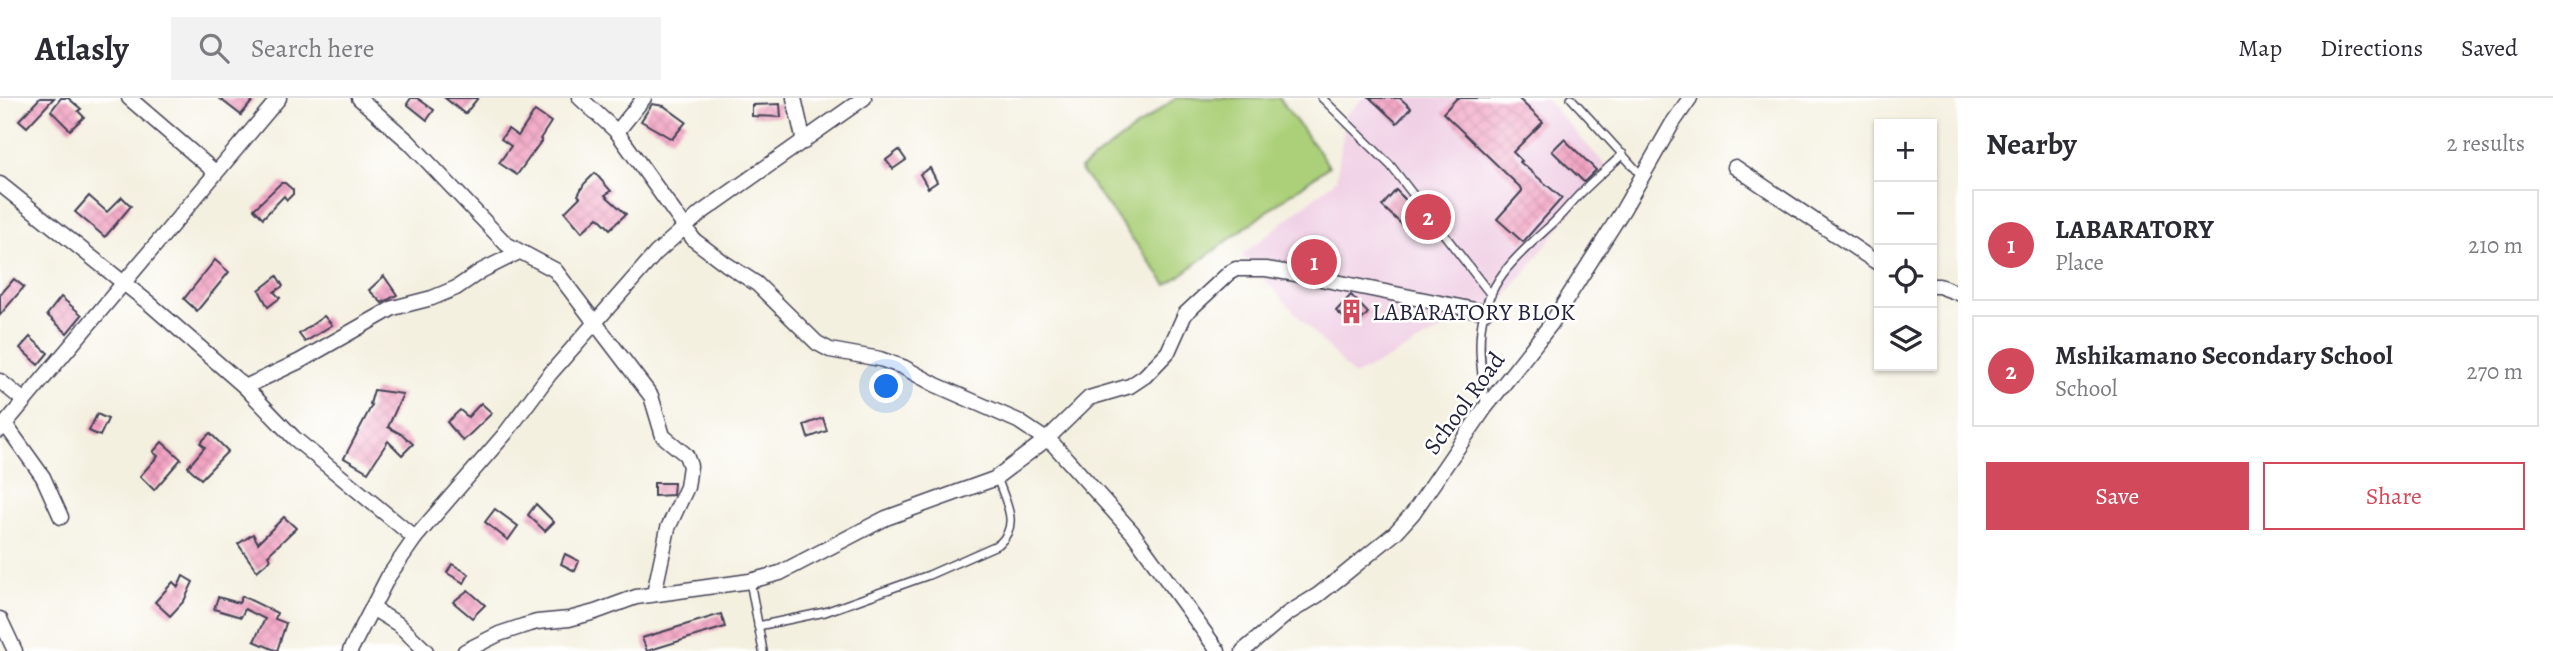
<!DOCTYPE html>
<meta charset="utf-8">
<style>
:root{--surface:#fff;--page:#f2f2f3;--text:#2b2b33;--muted:#7c7c81;--line:#e1e1e2;--accent:#d1495b}
body{margin:0;font-family:Alegreya,serif;background:var(--page);color:var(--text)}
.controls{position:absolute;right:21px;top:21px;display:grid;overflow:hidden;border-radius:0px;box-shadow:0 2px 5px #0004}
.controls button{width:63px;height:63px;display:grid;place-items:center;padding:0;border:0;border-bottom:2px solid var(--line);background:var(--surface);color:var(--text);font:35px sans-serif}
.you{position:absolute;left:887px;top:289px;width:24px;height:24px;margin:-18px;border:5px solid #fff;border-radius:50%;background:#1a73e8;box-shadow:0 0 0 10px #1a73e833}
.badge{display:grid;place-items:center;width:46px;height:46px;border-radius:50%;background:var(--accent);color:#fff;font-size:23px;font-weight:700}
.pin{position:absolute;translate:-50% -50%;border:4px solid #fff;box-shadow:0 2px 7px #0006}
.list{margin:0;padding:0;list-style:none}
h2{display:flex;justify-content:space-between;align-items:center;height:91px;margin:0;padding:0 28px;font-size:30px}
h2 small{font-size:23px;font-weight:400;color:var(--muted)}
.list li{display:grid;grid-template-columns:46px 1fr auto;gap:21px;align-items:center;box-sizing:border-box;height:112px;margin:0 14px 14px;padding:0 14px;border:2px solid var(--line);border-radius:0px}
.list b{display:block;font-size:26px;white-space:nowrap}
.list p{margin:0;font-size:23px;white-space:nowrap;color:var(--muted)}
.list em{font-size:23px;font-style:normal;color:var(--muted)}
.actions{display:flex;gap:14px;padding:21px 28px}
.actions a{flex:1;padding:16px 0;border:2px solid var(--accent);border-radius:0px;text-align:center;font-size:24px;color:var(--accent)}
.actions .main{background:var(--accent);color:#fff}
.icon{flex:none;width:38px;height:38px;fill:none;stroke:currentColor;stroke-width:2;stroke-linecap:round;stroke-linejoin:round}
.map{position:relative;flex:none;width:1958px;height:553px;overflow:hidden}
header{display:flex;align-items:center;gap:42px;box-sizing:border-box;height:98px;padding:0 35px;background:var(--surface);border-bottom:2px solid var(--line)}
header strong{font-size:33px}
nav{display:flex;gap:38px;margin-inline-start:auto;font-size:24px}
.search{width:490px;height:63px;background:var(--page);display:flex;align-items:center;gap:18px;box-sizing:border-box;padding:0 24px;border-radius:0px;color:var(--muted);font-size:26px}
main{display:flex}
aside{flex:1;background:var(--surface)}
.map>svg:first-child{display:block}
.built{fill:#f0d0e5}
.pitch{fill:#acd079;stroke:#67795a;stroke-width:2}
.building{fill:url(#building-cross-hatch)}
.lines{fill:none;stroke-linecap:round;stroke-linejoin:round}
.lane-casing{stroke:#424154;stroke-width:10}
.street-casing{stroke:#424154;stroke-width:17}
.lane{stroke:#fff;stroke-width:7}
.street{stroke:#fff;stroke-width:14}
.labels{text-anchor:middle;dominant-baseline:central;stroke-width:5;stroke-linejoin:round;paint-order:stroke}
.poi-label{font-size:24px;fill:#22223b;stroke:#fff;text-anchor:start}
.street-label{font-size:24px;fill:#22223b;stroke:#fff}
</style>
<header>
<strong>Atlasly</strong>
<div class="search"><svg class="icon" aria-label="search" viewBox="0 0 24 24"><circle cx="10" cy="10" r="6"/><path d="M15 15l6 6"/></svg>Search here</div>
<nav><a>Map</a><a>Directions</a><a>Saved</a></nav>
</header>
<main>
<div class="map">
<svg width="1958" height="553" viewBox="0 0 1958 553">
<defs>
<pattern id="building-cross-hatch" width="8" height="8" patternUnits="userSpaceOnUse" patternTransform="scale(1.75)"><rect width="8" height="8" fill="#f2a1c1"/><path d="M0 0l8 8M0 8l8-8" fill="none" stroke="#cf8aa7"/></pattern>
</defs>
<rect width="100%" height="100%" fill="#fff"/>
<filter id="ink" filterUnits="userSpaceOnUse"><feTurbulence type="fractalNoise" baseFrequency=".0143" numOctaves="2"/><feDisplacementMap in="SourceGraphic" scale="14" xChannelSelector="R" yChannelSelector="G"/><feConvolveMatrix kernelMatrix="1 2 1 2 8 2 1 2 1" color-interpolation-filters="sRGB"/></filter>
<filter id="wash" filterUnits="userSpaceOnUse"><feTurbulence type="fractalNoise" baseFrequency=".00686" numOctaves="4" result="noise"/><feDisplacementMap in="SourceGraphic" scale="28" xChannelSelector="R" yChannelSelector="G"/><feGaussianBlur stdDeviation="1.57" result="paint"/><feColorMatrix in="noise" values="0 0 0 0 0 0 0 0 0 0 0 0 0 0 0 0 0 1.4 0 .05"/><feComposite in="paint" operator="in"/></filter>
<g filter="url(#wash)">
<rect width="100%" height="100%" fill="#f4f0e0"/>
<polygon class="built" points="1363,0 1545,0 1606,68 1507,198 1354,278 1242,157 1336,82 1346,17"/>
<polygon class="pitch" points="1176,0 1279,0 1329,68 1167,187 1080,71"/>
<g id="blocks">
<g class="building">
<polygon points="40,0 54,0 27,29 19,22"/>
<polygon points="61,0 68,0 81,11 78,13 84,19 70,32 51,13"/>
<polygon points="219,0 255,0 241,17"/>
<polygon points="411,0 417,0 434,12 427,22 407,6"/>
<polygon points="445,0 478,0 465,16"/>
<polygon points="1370,0 1400,0 1411,10 1397,25"/>
<polygon points="1457,0 1518,0 1543,24 1513,54 1522,63 1520,64 1562,100 1523,144 1497,121 1522,93 1522,91 1443,15"/>
<polygon points="652,6 664,8 686,24 672,41 641,23"/>
<polygon points="780,6 781,19 752,18 752,7"/>
<polygon points="535,13 551,24 540,41 542,42 517,77 499,65 511,48 501,41 508,31 518,38"/>
<polygon points="1564,41 1596,72 1584,84 1552,53"/>
<polygon points="899,52 906,62 893,71 886,62"/>
<polygon points="930,70 937,84 928,90 920,76"/>
<polygon points="595,75 611,93 605,97 626,116 610,131 598,119 582,134 565,114 580,99 578,97 584,86"/>
<polygon points="281,85 285,85 293,92 293,96 287,102 284,98 263,120 254,111"/>
<polygon points="1396,92 1424,121 1411,135 1382,108"/>
<polygon points="89,98 107,114 122,99 131,108 105,139 75,114"/>
<polygon points="1314,148 1330,167 1324,172 1304,168 1298,162"/>
<polygon points="215,162 229,174 197,213 184,201"/>
<polygon points="277,178 283,188 274,194 280,200 268,209 259,192"/>
<polygon points="384,178 397,197 382,205 369,192"/>
<polygon points="14,181 24,189 0,217 0,197"/>
<polygon points="1351,197 1368,215 1355,229 1336,213"/>
<polygon points="61,199 82,217 67,235 47,217"/>
<polygon points="324,218 332,227 305,244 299,236"/>
<polygon points="30,239 48,255 38,267 20,250"/>
<polygon points="374,292 403,296 388,329 403,337 413,346 402,357 388,343 368,374 344,360 372,307 370,306"/>
<polygon points="481,305 492,315 463,343 447,324 460,312 468,319"/>
<polygon points="97,316 108,321 100,338 89,333"/>
<polygon points="823,320 827,333 808,340 804,327"/>
<polygon points="210,335 228,353 201,381 188,369 205,349 200,345"/>
<polygon points="162,344 181,361 154,392 140,378 158,358 153,354"/>
<polygon points="654,385 674,385 673,397 654,398"/>
<polygon points="536,406 554,424 545,433 528,417"/>
<polygon points="495,411 518,428 508,442 485,424"/>
<polygon points="284,419 296,430 268,457 271,461 257,473 238,446 253,436 258,445"/>
<polygon points="565,456 579,463 575,473 561,466"/>
<polygon points="452,466 469,476 464,485 447,475"/>
<polygon points="183,478 193,484 184,503 170,518 155,504 173,484 178,489"/>
<polygon points="468,492 485,507 472,520 453,504"/>
<polygon points="242,498 277,515 275,521 286,525 277,553 254,543 265,521 245,511 241,519 214,511 218,499 239,505"/>
<polygon points="721,516 725,529 647,553 642,540"/>
</g>
</g>
</g>
<g filter="url(#ink)">
<use href="#blocks" fill-opacity="0" stroke="#424154" stroke-width="2"/>
<g class="lines">
<defs>
<g id="lane">
<polyline points="1322,0 1391,68 1491,197"/>
<polyline points="1571,0 1642,78"/>
<path d="M 1485,306 C 1483,281 1478,256 1481,231 C 1487,182 1517,158 1551,127 C 1561,118 1570,106 1580,96 C 1594,82 1609,69 1623,56"/>
<polyline points="750,483 763,553"/>
<path d="M 758,528 L 825,514 L 929,477 L 999,446 C 1021,426 1005,404 997,379"/>
</g>
<g id="street">
<polyline points="129,0 215,74"/>
<polyline points="359,0 409,44 506,146 555,172 651,298 663,338 686,357 690,368 687,389 668,430 654,496"/>
<polyline points="580,0 617,34 694,142 726,166 757,186 817,245 830,252 880,261 903,269 936,287 1018,323 1054,347 1133,435 1218,553"/>
<polyline points="794,0 804,44"/>
<polyline points="617,34 644,0"/>
<polyline points="1735,69 1879,166"/>
<polyline points="0,86 150,206 245,289 294,340 415,440"/>
<polyline points="1932,188 1939,188 1958,195"/>
<polyline points="0,283 23,302"/>
<polyline points="245,289 300,263 393,210 432,200 456,190 481,173 519,154"/>
<polyline points="5,326 43,379 61,419"/>
<polyline points="0,332 279,0"/>
<polyline points="372,510 398,526 426,553"/>
<polyline points="0,521 15,553"/>
<polyline points="350,553 388,479 415,440 505,336 549,277 656,155 701,115 864,0"/>
<polyline points="465,553 499,536 523,528 537,524 569,521 595,514 636,499 750,483 780,475 886,420 994,381 1047,341 1089,300 1130,288 1145,278 1168,254 1185,216 1229,175 1236,171 1266,171 1296,176 1485,214"/>
<polyline points="1243,553 1287,516 1318,497 1346,475 1395,435 1413,415 1485,310 1551,226 1623,112 1672,26 1690,0"/>
</g>
</defs>
<use href="#lane" class="lane-casing"/>
<use href="#street" class="street-casing"/>
<use href="#lane" class="lane"/>
<use href="#street" class="street"/>
</g>
</g>
<defs>
<symbol id="building-bare" viewBox="-9 -9 18 18"><path d="M-4-6H4V6H1V3H-1V6H-4ZM-2.5-4.3h1.7v1.8h-1.7ZM.8-4.3h1.7v1.8H.8ZM-2.5-1h1.7V.8h-1.7ZM.8-1h1.7V.8H.8Z" fill="#d1495b" stroke="#fff" stroke-width="2.5" paint-order="stroke"/></symbol>
</defs>
<g fill-rule="evenodd">
<use href="#building-bare" x="1334" y="196" width="35" height="35"/>
</g>
<g class="labels">
<g class="poi-label">
<text x="1372" y="214">LABARATORY BLOK</text>
</g>
<g class="street-label">
<text transform="translate(1464 305) rotate(-54)">School Road</text>
</g>
</g>
</svg>
<div class="controls">
<button>+</button>
<button>−</button>
<button><svg class="icon" aria-label="locate" viewBox="0 0 24 24"><circle cx="12" cy="12" r="6"/><path d="M12 2v4M12 18v4M2 12h4M18 12h4"/></svg></button>
<button><svg class="icon" aria-label="layers" viewBox="0 0 24 24"><path d="M12 4l9 5-9 5-9-5zM3 14l9 5 9-5"/></svg></button>
</div>
<div class="you"></div>
<div class="pin badge" style="left:1314px;top:164px">1</div>
<div class="pin badge" style="left:1428px;top:119px">2</div>
</div>
<aside>
<h2>Nearby<small>2 results</small></h2>
<ul class="list">
<li><span class="badge">1</span><div><b>LABARATORY</b><p>Place</p></div><em>210 m</em></li>
<li><span class="badge">2</span><div><b>Mshikamano Secondary School</b><p>School</p></div><em>270 m</em></li>
</ul>
<div class="actions"><a class="main">Save</a><a>Share</a></div>
</aside>
</main>
